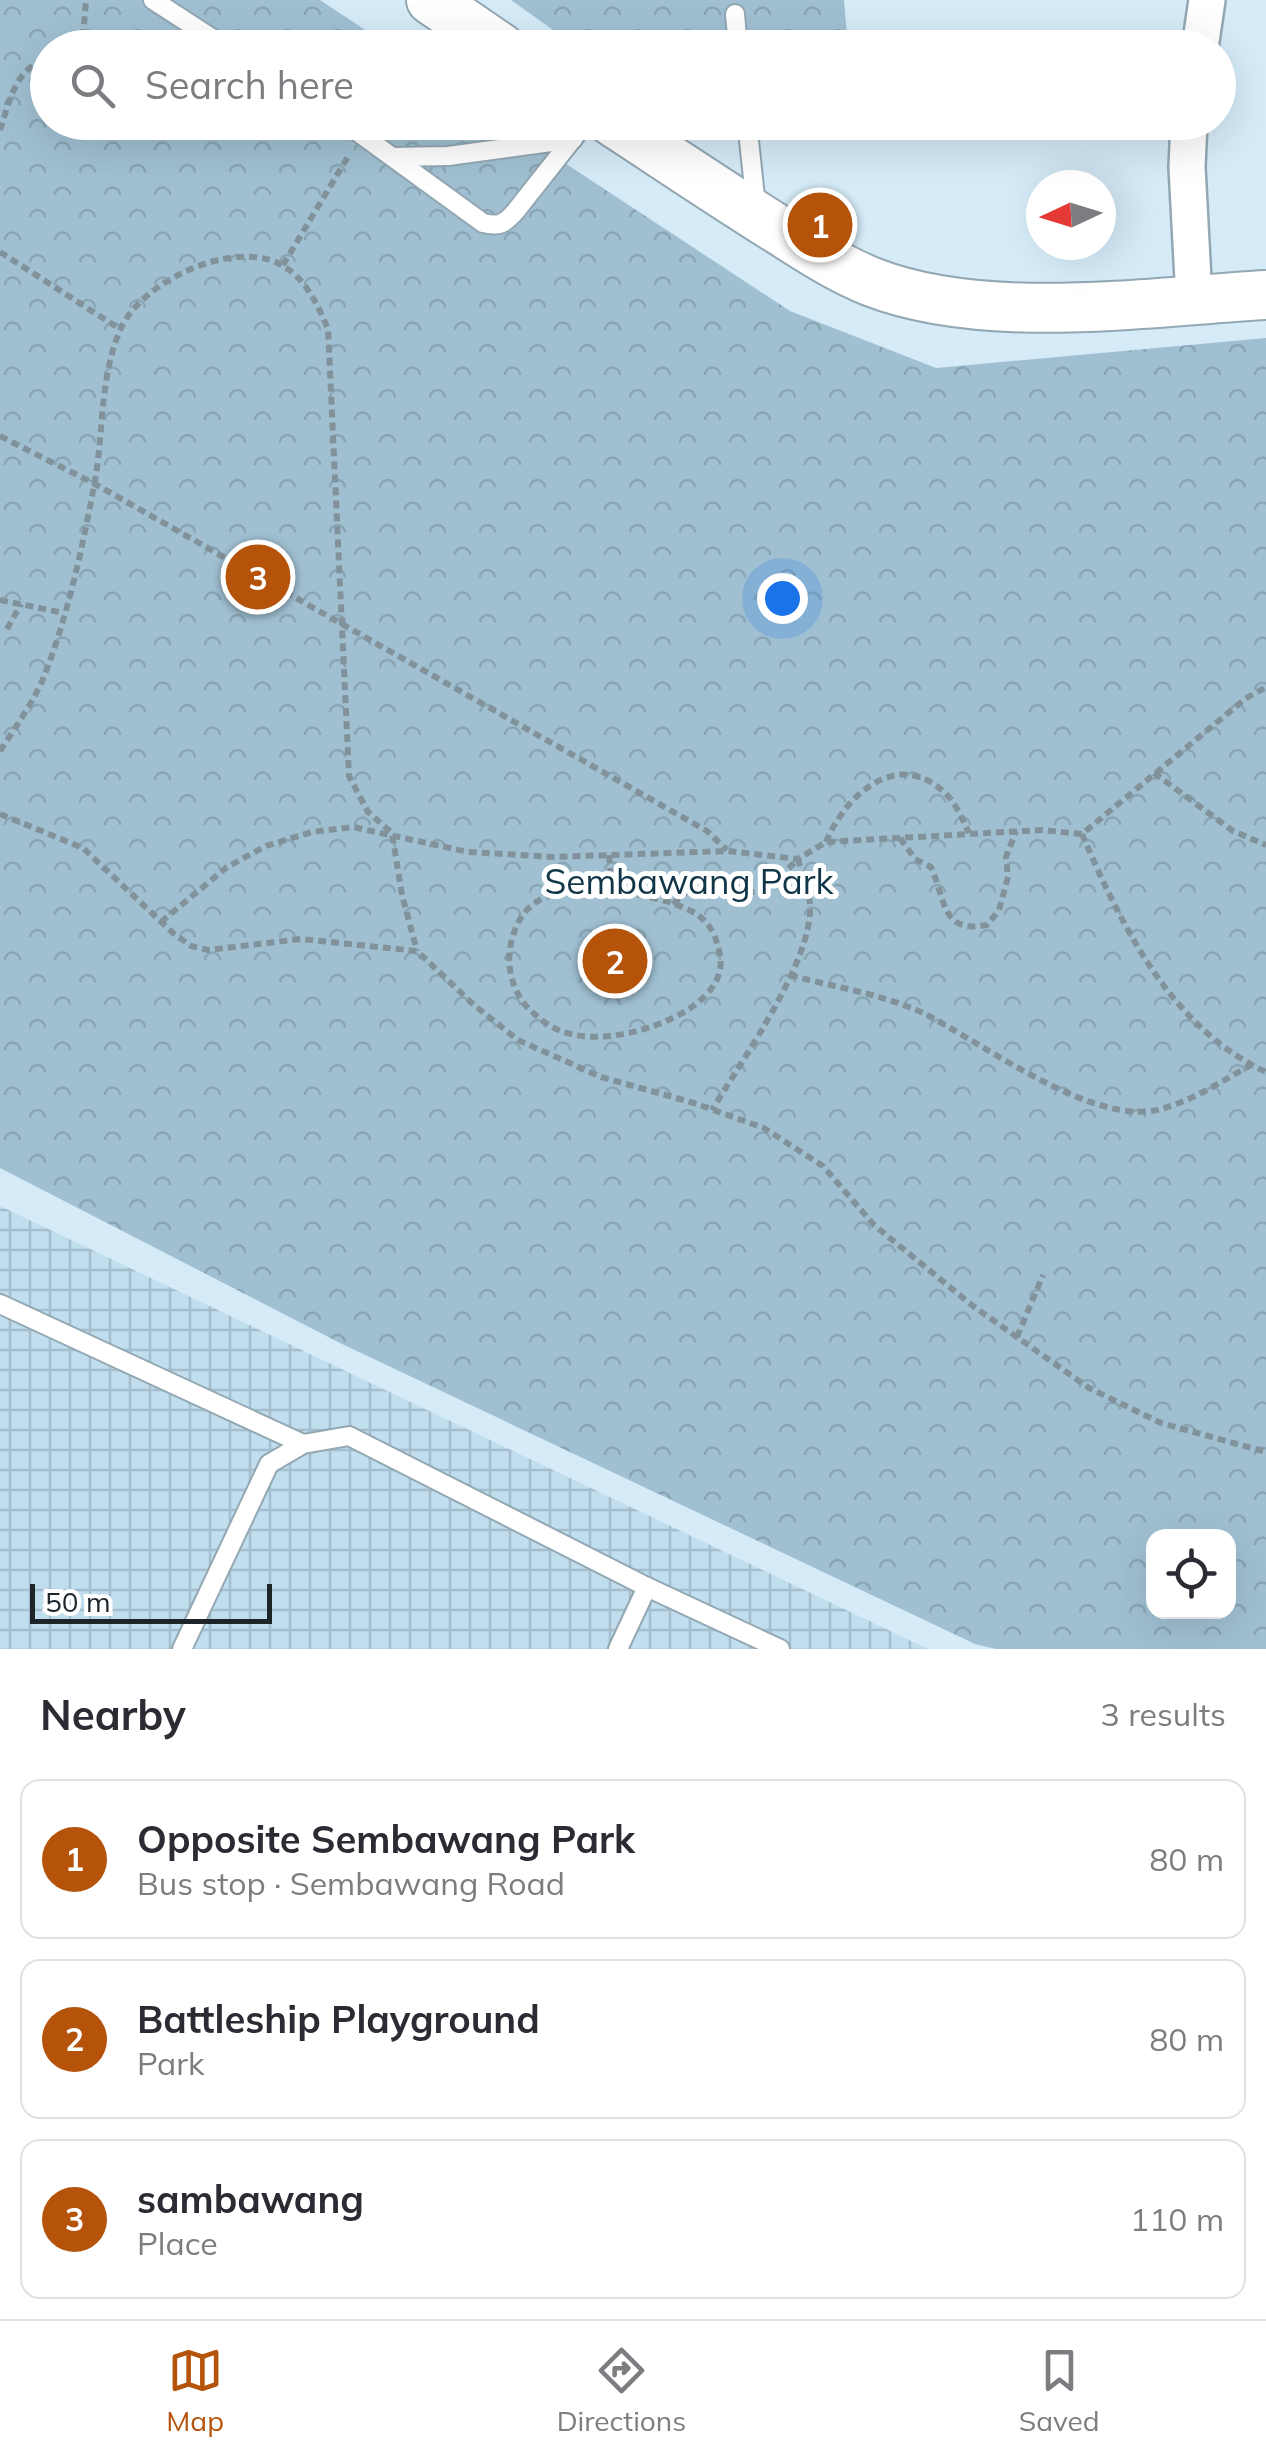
<!DOCTYPE html>
<meta charset="utf-8">
<style>
:root{--surface:#fff;--page:#f7f7f7;--text:#2b2b33;--muted:#7c7c81;--line:#e1e1e2;--accent:#b45309}
body{margin:0;font-family:Mulish,sans-serif;background:var(--page);color:var(--text)}
.controls{position:absolute;right:30px;bottom:30px;display:grid;overflow:hidden;border-radius:20px;box-shadow:0 10px 40px #0002}
.controls button{width:90px;height:90px;display:grid;place-items:center;padding:0;border:0;border-bottom:2px solid var(--line);background:var(--surface);color:var(--text);font:50px sans-serif}
.compass{position:absolute;left:1026px;top:170px;width:90px;height:90px;border-radius:50%;background:var(--surface);box-shadow:0 10px 40px #0002;rotate:266deg}
.scale{position:absolute;left:30px;bottom:25px;width:242px;box-sizing:border-box;padding-left:10px;border:5px solid #1d252a;border-top:0;font-size:28px;line-height:35px;white-space:nowrap;color:#1d252a;-webkit-text-stroke:8px #fff;paint-order:stroke}
.you{position:absolute;left:782px;top:598px;width:35px;height:35px;margin:-25px;border:8px solid #fff;border-radius:50%;background:#1a73e8;box-shadow:0 0 0 15px #1a73e833}
.badge{display:grid;place-items:center;width:65px;height:65px;border-radius:50%;background:var(--accent);color:#fff;font-size:32px;font-weight:700}
.pin{position:absolute;translate:-50% -50%;border:5px solid #fff;box-shadow:0 2px 10px #0006}
.list{margin:0;padding:0;list-style:none}
h2{display:flex;justify-content:space-between;align-items:center;height:130px;margin:0;padding:0 40px;font-size:42px}
h2 small{font-size:32px;font-weight:400;color:var(--muted)}
.list li{display:grid;grid-template-columns:65px 1fr auto;gap:30px;align-items:center;box-sizing:border-box;height:160px;margin:0 20px 20px;padding:0 20px;border:2px solid var(--line);border-radius:20px}
.list b{display:block;font-size:38px;white-space:nowrap}
.list p{margin:0;font-size:32px;white-space:nowrap;color:var(--muted)}
.list em{font-size:32px;font-style:normal;color:var(--muted)}
.icon{flex:none;width:55px;height:55px;fill:none;stroke:currentColor;stroke-width:2;stroke-linecap:round;stroke-linejoin:round}
.map{position:relative;flex:none;width:1266px;height:1649px;overflow:hidden}
.search{position:absolute;background:var(--surface);box-shadow:0 10px 40px #0002;left:30px;right:30px;top:30px;height:110px;display:flex;align-items:center;gap:25px;box-sizing:border-box;padding:0 35px;border-radius:55px;color:var(--muted);font-size:38px}
.sheet{height:670px;background:var(--surface)}
nav{display:flex;justify-content:space-around;align-items:center;box-sizing:border-box;height:140px;border-top:2px solid var(--line);background:var(--surface);font-size:28px;color:var(--muted)}
nav a{display:grid;justify-items:center;gap:5px}
nav .on{color:var(--accent)}
.map>svg:first-child{display:block}
.industrial{fill:url(#industrial-grid)}
.forest{fill:url(#forest-crowns);fill-rule:evenodd}
.lines{fill:none;stroke-linecap:round;stroke-linejoin:round}
.lane-casing{stroke:#93a8b3;stroke-width:22}
.street-casing{stroke:#93a8b3;stroke-width:40}
.secondary-casing{stroke:#93a8b3;stroke-width:52}
.path{stroke:#82929b;stroke-width:6;stroke-dasharray:8 5;stroke-linecap:butt}
.lane{stroke:#fff;stroke-width:18}
.street{stroke:#fff;stroke-width:35}
.secondary{stroke:#fff;stroke-width:48}
.labels{text-anchor:middle;dominant-baseline:central;stroke-width:10;stroke-linejoin:round;paint-order:stroke}
.park-label{font-size:35px;fill:#113648;stroke:#fff}
</style>
<div class="map">
<svg width="1266" height="1649" viewBox="0 0 1266 1649">
<defs>
<pattern id="industrial-grid" width="8" height="8" patternUnits="userSpaceOnUse" patternTransform="scale(2.5)"><rect width="8" height="8" fill="#c1deef"/><path d="M0 4h8M4 0v8" fill="none" stroke="#a5becd"/></pattern>
<pattern id="forest-crowns" width="20" height="18" patternUnits="userSpaceOnUse" patternTransform="scale(2.5)"><rect width="20" height="18" fill="#a0c0d2"/><path d="M2 6a3 3 0 1 1 6 0M12 15a3 3 0 1 1 6 0" fill="none" stroke="#89a5b4"/></pattern>
</defs>
<rect width="100%" height="100%" fill="#d5ebf8"/>
<polygon class="industrial" points="0,1206 928,1649 0,1649"/>
<g class="forest">
<path d="M 0,0 L 320,0 L 391,47 L 48,48 L 48,122 L 504,123 L 790,311 L 936,368 L 1266,338 L 1266,1649 L 996,1649 L 975,1644 L 340,1343 L 0,1168 ZM 1154,1536 L 1228,1536 L 1228,1612 L 1154,1612 Z"/>
<polygon points="511,0 844,0 848,47 577,47"/>
</g>
<g class="lines">
<defs>
<g id="lane">
<polyline points="153,0 227,48"/>
<polyline points="735,14 738,48"/>
<path d="M 344,122 L 483,223 C 499,227 504,224 515,212 L 586,122"/>
<polyline points="747,122 756,206"/>
<polyline points="393,157 448,156 573,139"/>
<polyline points="0,1304 303,1444"/>
<polyline points="182,1649 269,1464 303,1444 349,1436 647,1587 780,1649"/>
<polyline points="618,1649 647,1587"/>
</g>
<g id="street">
<polyline points="1200,48 1207,0"/>
<polyline points="1189,122 1187,167 1194,299"/>
</g>
<g id="secondary">
<polyline points="431,0 501,48"/>
<path d="M 613,122 C 668,158 723,195 779,230 C 809,249 839,269 872,282 C 985,326 1146,302 1266,295"/>
</g>
</defs>
<use href="#lane" class="lane-casing"/>
<use href="#street" class="street-casing"/>
<use href="#secondary" class="secondary-casing"/>
<g class="path">
<polyline points="76,48 83,38 86,0"/>
<polyline points="1099,122 1159,135"/>
<path d="M 0,130 C 9,103 16,65 48,60"/>
<polyline points="0,252 120,329"/>
<polyline points="283,265 349,155"/>
<polyline points="0,436 95,484 707,831 727,850"/>
<polyline points="0,600 64,613"/>
<polyline points="7,629 21,604"/>
<path d="M 0,751 C 15,728 32,704 43,679 C 67,619 82,550 94,486 C 104,435 99,377 121,328 C 143,280 238,236 285,267 C 307,281 318,306 328,329 L 349,776 L 368,812 L 392,833 L 402,895 L 417,951"/>
<polyline points="1154,773 1233,831 1266,845"/>
<polyline points="0,814 83,848 173,933 191,946 208,950 301,939 417,951 474,1005 518,1040 601,1077 694,1103 764,1128 823,1166 874,1225 973,1306 1089,1388 1161,1423 1266,1452"/>
<path d="M 1082,834 C 1121,925 1171,1028 1266,1072"/>
<path d="M 900,838 L 915,859 L 931,867 C 946,900 941,934 987,925 L 999,910 L 1008,877 L 1006,857 L 1016,831"/>
<path d="M 826,842 C 845,796 896,748 944,792 C 956,803 962,818 969,833"/>
<polyline points="609,855 612,890"/>
<path d="M 612,890 C 640,895 668,899 693,912 C 703,917 713,929 716,940 C 719,949 722,960 720,970 C 710,1018 613,1046 571,1034 C 553,1030 540,1020 527,1007 C 510,987 505,961 513,936 C 527,887 570,891 612,890 Z"/>
<path d="M 673,904 L 686,892 L 765,892 L 798,859 C 802,873 809,890 810,905 C 813,961 742,1060 712,1110"/>
<polyline points="161,922 227,867 266,846 312,832 353,827 468,852 553,857 728,851 798,859 826,842 1042,830 1082,834 1245,699 1266,687"/>
<path d="M 790,975 C 833,987 883,994 923,1013 C 983,1043 1094,1128 1161,1109 C 1194,1100 1222,1081 1251,1065"/>
<polyline points="1017,1337 1043,1275"/>
</g>
<use href="#lane" class="lane"/>
<use href="#street" class="street"/>
<use href="#secondary" class="secondary"/>
</g>
<g class="labels">
<g class="park-label">
<text x="689" y="881">Sembawang Park</text>
</g>
</g>
</svg>
<div class="controls">
<button><svg class="icon" aria-label="locate" viewBox="0 0 24 24"><circle cx="12" cy="12" r="6"/><path d="M12 2v4M12 18v4M2 12h4M18 12h4"/></svg></button>
</div>
<svg class="compass" viewBox="-18 -18 36 36"><path d="M0-13l5 13h-10z" fill="#e53935"/><path d="M0 13l5-13h-10z" fill="#7c7c81"/></svg>
<div class="scale">50 m</div>
<div class="you"></div>
<div class="pin badge" style="left:820px;top:225px">1</div>
<div class="pin badge" style="left:615px;top:961px">2</div>
<div class="pin badge" style="left:258px;top:577px">3</div>
<div class="search"><svg class="icon" aria-label="search" viewBox="0 0 24 24"><circle cx="10" cy="10" r="6"/><path d="M15 15l6 6"/></svg>Search here</div>
</div>
<section class="sheet">
<h2>Nearby<small>3 results</small></h2>
<ul class="list">
<li><span class="badge">1</span><div><b>Opposite Sembawang Park</b><p>Bus stop · Sembawang Road</p></div><em>80 m</em></li>
<li><span class="badge">2</span><div><b>Battleship Playground</b><p>Park</p></div><em>80 m</em></li>
<li><span class="badge">3</span><div><b>sambawang</b><p>Place</p></div><em>110 m</em></li>
</ul>
</section>
<nav>
<a class="on"><svg class="icon" aria-label="map" viewBox="0 0 24 24"><path d="M3 6l6-2 6 2 6-2v14l-6 2-6-2-6 2zM9 4v14M15 6v14"/></svg>Map</a>
<a><svg class="icon" aria-label="directions" viewBox="0 0 24 24"><path d="M12 3l9 9-9 9-9-9zM9 14v-3h6M13 9l2 2-2 2"/></svg>Directions</a>
<a><svg class="icon" aria-label="saved" viewBox="0 0 24 24"><path d="M7 4h10v16l-5-4-5 4z"/></svg>Saved</a>
</nav>
